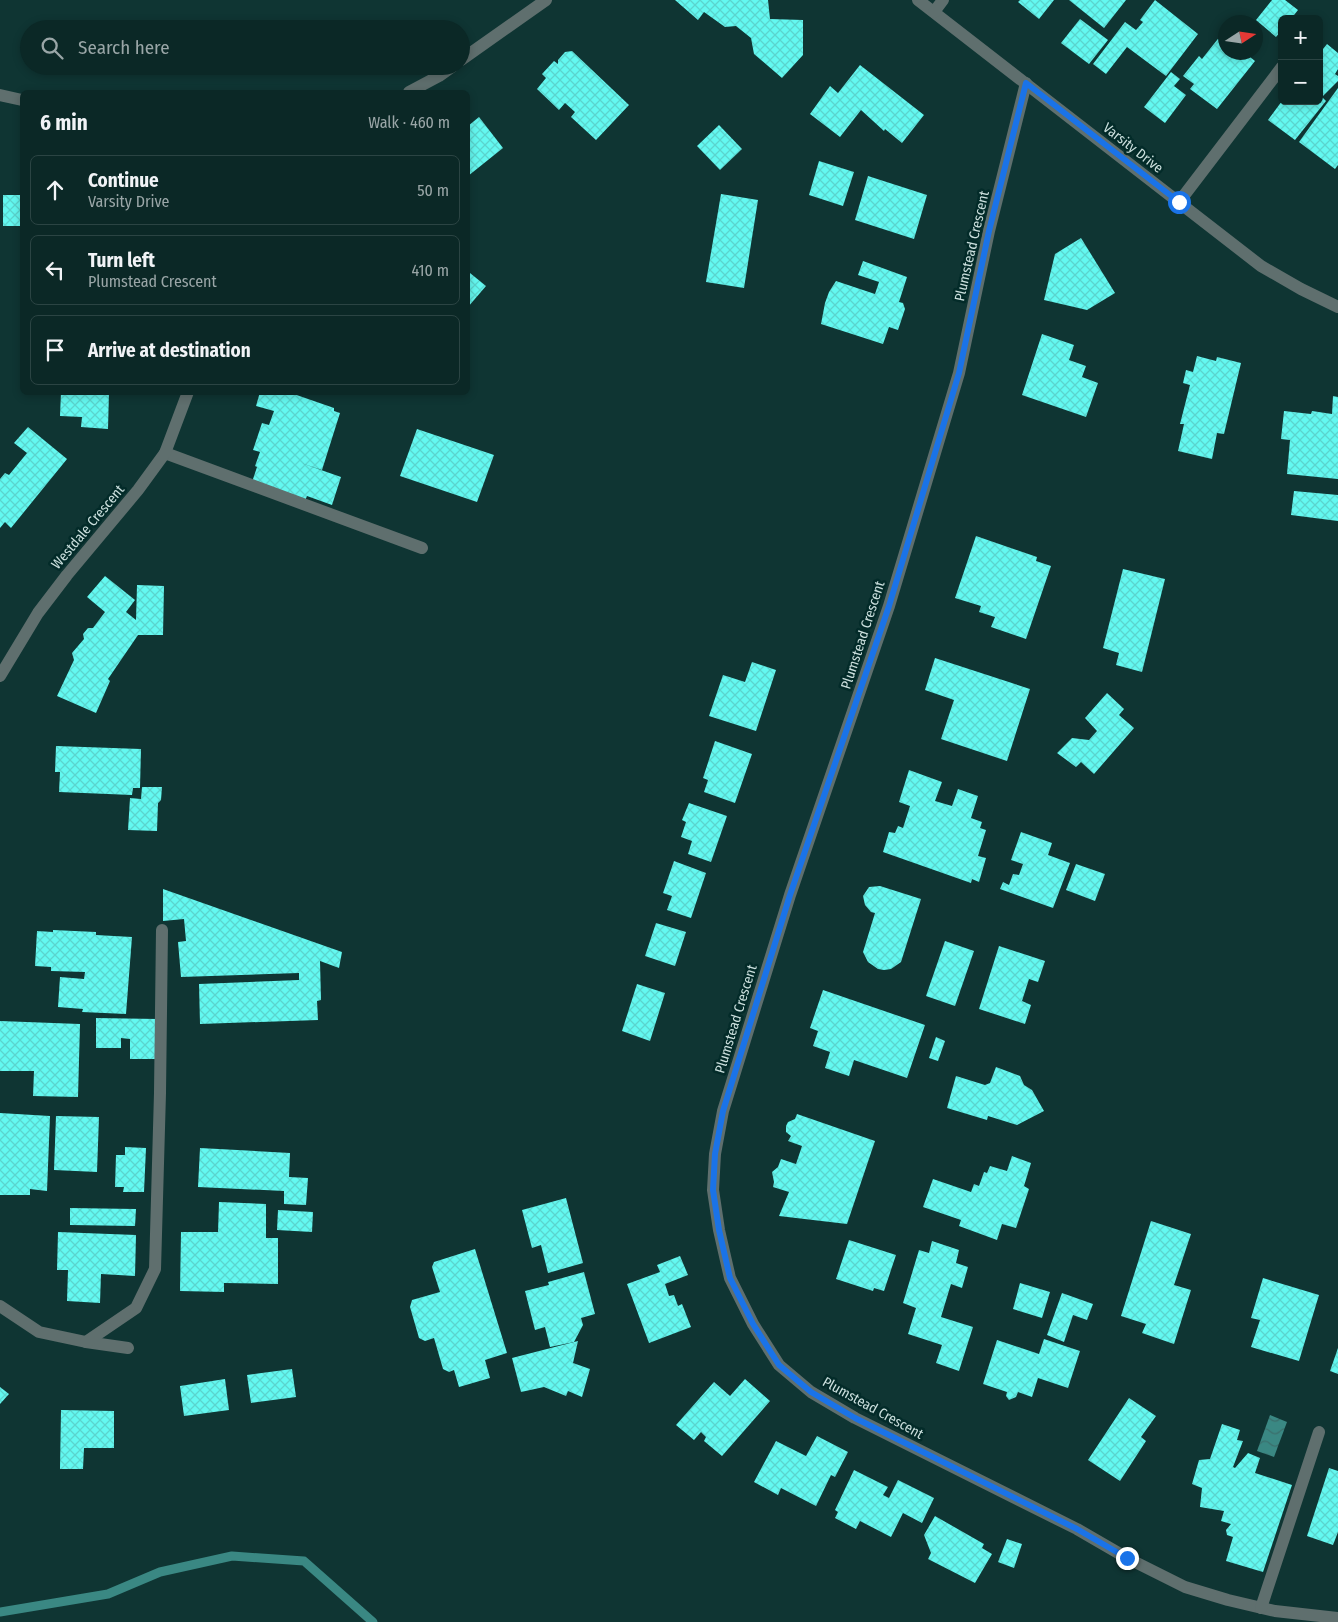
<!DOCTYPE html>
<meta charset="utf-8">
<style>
:root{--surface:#0b2826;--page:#193432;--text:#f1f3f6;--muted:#9aa6a7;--line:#2b4443}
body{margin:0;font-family:"Fira Sans Condensed",sans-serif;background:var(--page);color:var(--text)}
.controls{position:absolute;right:15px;top:15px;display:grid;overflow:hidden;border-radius:8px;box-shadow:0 2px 8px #0003}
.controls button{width:45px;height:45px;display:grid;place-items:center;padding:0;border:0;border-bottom:1px solid var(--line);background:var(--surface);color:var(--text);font:25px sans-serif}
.compass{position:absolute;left:1218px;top:15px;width:45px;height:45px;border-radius:50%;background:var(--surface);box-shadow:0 2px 8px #0003;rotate:78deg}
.stop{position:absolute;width:15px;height:15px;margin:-11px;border:4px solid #1a73e8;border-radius:50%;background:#fff}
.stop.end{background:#1a73e8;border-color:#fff;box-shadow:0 1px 5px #0008}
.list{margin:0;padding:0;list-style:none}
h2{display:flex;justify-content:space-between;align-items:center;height:65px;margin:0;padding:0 20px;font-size:21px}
h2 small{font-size:16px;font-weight:400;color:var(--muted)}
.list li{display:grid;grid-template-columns:32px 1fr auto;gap:15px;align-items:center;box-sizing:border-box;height:70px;margin:0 10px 10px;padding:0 10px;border:1px solid var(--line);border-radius:8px}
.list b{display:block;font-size:19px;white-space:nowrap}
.list p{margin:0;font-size:16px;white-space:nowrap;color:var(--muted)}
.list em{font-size:16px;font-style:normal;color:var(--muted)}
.icon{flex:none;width:28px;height:28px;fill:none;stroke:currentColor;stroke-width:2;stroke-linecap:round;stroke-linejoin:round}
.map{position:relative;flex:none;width:1338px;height:1622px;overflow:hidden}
.search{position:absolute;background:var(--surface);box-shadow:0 2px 8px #0003;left:20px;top:20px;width:450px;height:55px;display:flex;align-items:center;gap:12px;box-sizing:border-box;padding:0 18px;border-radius:28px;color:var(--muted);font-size:19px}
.panel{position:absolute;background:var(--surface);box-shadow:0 2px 8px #0003;left:20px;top:90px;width:450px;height:305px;border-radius:8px}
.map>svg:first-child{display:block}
.water{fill:url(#water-waves)}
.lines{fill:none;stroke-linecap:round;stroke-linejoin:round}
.stream{stroke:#3a8883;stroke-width:9}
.building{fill:url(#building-cross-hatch)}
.minor{stroke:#5f6f6e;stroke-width:12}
.route{stroke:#1a73e8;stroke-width:6}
.labels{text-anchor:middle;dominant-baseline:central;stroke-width:5;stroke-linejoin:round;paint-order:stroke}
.street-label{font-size:14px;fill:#cce0de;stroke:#032b29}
</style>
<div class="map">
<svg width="1338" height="1622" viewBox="0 0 1338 1622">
<defs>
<pattern id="water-waves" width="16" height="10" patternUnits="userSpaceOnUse" patternTransform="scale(1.25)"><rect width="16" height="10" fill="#3a8883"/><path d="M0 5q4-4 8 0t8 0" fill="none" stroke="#3b706d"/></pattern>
<pattern id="building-cross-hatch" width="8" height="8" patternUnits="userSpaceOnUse" patternTransform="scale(1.25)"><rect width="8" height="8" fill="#63f8f0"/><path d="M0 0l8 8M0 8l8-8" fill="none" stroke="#5bd4cd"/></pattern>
</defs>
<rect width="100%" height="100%" fill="#0f3533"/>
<polygon class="water" points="1270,1415 1287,1422 1274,1457 1257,1451"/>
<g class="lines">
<polyline class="stream" points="0,1612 108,1594 160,1572 232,1556 304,1561 373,1622"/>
</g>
<g class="building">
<polygon points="675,0 768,0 770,19 803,20 803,55 782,78 754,54 751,38 736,26 725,27 704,12 698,20"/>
<polygon points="1020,0 1054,0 1039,19 1018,2"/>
<polygon points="1069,0 1126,0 1104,28"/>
<polygon points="1155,0 1198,34 1166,76 1127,47 1106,74 1093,64 1125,22 1136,30 1143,22 1140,20"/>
<polygon points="1272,0 1285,0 1298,10 1291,19 1282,19 1282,30 1276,37 1256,20"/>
<polygon points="1080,19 1108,40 1089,64 1061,43"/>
<polygon points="1221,35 1226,38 1226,52 1244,52 1255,61 1217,109 1190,89 1194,84 1183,76 1199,56 1202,59"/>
<polygon points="1327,44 1338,53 1338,69 1335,74 1338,76 1338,81 1322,97 1326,101 1295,140 1268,120 1282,101 1319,101 1319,54"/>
<polygon points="572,51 629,105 596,140 571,117 575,112 565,103 559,110 537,89 546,78 542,74 554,61 558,64 558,60 565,52"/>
<polygon points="860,65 924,115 902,143 885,129 884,131 861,110 840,137 810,114 830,86 838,93"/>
<polygon points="1171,72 1180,79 1174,86 1186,95 1165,123 1144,107"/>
<polygon points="1338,88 1338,165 1335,169 1299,142"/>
<polygon points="479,117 503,148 468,176 468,126"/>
<polygon points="719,125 742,149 720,170 697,146"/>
<polygon points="819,161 854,172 843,206 809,195"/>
<polygon points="868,176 927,195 914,239 855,220"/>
<polygon points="721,194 758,200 744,288 706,282"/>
<rect x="3" y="195" width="19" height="31"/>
<polygon points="1081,238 1115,293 1087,310 1044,300 1055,254"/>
<polygon points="863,261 907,277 899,302 903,303 905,309 898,330 889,327 883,344 821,324 825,303 829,292 836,281 875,294 879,282 858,275"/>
<polygon points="470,273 486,286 468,307 468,276"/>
<polygon points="1042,334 1074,345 1069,360 1086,366 1082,377 1098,383 1086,417 1022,395"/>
<polygon points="1197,356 1216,361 1217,357 1241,363 1224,434 1217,433 1212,459 1178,451 1184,424 1180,424 1190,385 1183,383 1186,370 1193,372"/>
<polygon points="61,392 109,392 108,429 81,427 82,417 60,416"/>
<polygon points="260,392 288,392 334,408 334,411 340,413 322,470 301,463 341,477 332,505 307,496 305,501 252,482 257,467 255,466 260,452 253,450 262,423 269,425 274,411 256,406"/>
<polygon points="1333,396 1338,397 1338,479 1287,474 1290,440 1281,439 1284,411 1311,414 1312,411 1332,414"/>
<polygon points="28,427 67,459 11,528 5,522 0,528 0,479 5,473 9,475 27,453 14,443"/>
<polygon points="417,429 494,455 477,502 400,476"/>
<polygon points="1294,491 1338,495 1338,521 1291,515"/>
<polygon points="976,536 1037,557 1036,561 1051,566 1026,639 991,627 995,617 979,612 981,606 955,598"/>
<polygon points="1123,569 1165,579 1142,672 1116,665 1119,653 1103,648"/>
<polygon points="105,576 135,600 126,612 136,620 137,585 164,586 163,635 138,635 108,679 110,681 96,713 57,696 74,660 72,653 84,639 83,634 88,628 93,628 105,612 87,597"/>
<polygon points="935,658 1030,689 1007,761 941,739 954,700 925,690"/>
<polygon points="752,662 776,670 756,731 709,716 723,675 745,682"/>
<polygon points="1107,693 1124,709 1119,715 1134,728 1094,774 1081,762 1076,767 1057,753 1072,738 1089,740 1097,731 1085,718"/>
<polygon points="715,741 752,754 735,803 704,792 708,780 703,778"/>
<polygon points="56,746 141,749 140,788 133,788 132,795 59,792 60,772 55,772"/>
<polygon points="909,770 942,782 935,801 952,806 958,789 978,796 971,818 982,822 980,828 986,830 978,856 986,858 979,882 972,879 971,883 883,852 889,832 895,833 898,826 903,828 910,806 899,802"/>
<polygon points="142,787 162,787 161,800 158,803 157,831 128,830 130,798 141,799"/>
<polygon points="689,803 727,816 711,862 688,854 692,841 681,837 686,822 682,820"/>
<polygon points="1021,832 1052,843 1048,855 1070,863 1053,908 1000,889 1003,882 1009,885 1013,874 1019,875 1023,864 1011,860"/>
<polygon points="674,861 706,873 691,918 667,910 672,896 663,893"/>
<polygon points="1076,864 1105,874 1095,901 1066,890"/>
<polygon points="880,886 921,899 901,962 891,969 884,970 878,969 868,962 863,952 875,913 871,912 865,905 863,896 869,887"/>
<polygon points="163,889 342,952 339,968 320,961 321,1000 317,1001 318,1020 200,1024 199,984 299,980 299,973 181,977 178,942 186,941 184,919 163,921"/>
<polygon points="656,923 686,932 675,966 645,956"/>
<polygon points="53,930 96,932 96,935 132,937 126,1014 82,1012 83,1009 58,1007 60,977 84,979 85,972 51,971 51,967 35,966 37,931 53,932"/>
<polygon points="945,941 974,951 955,1006 926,996"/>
<polygon points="999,946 1045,961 1038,982 1029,979 1022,1001 1031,1005 1025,1024 979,1009"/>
<polygon points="637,984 665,993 650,1041 622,1031"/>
<polygon points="823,990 925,1025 907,1078 854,1060 849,1076 825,1068 830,1052 813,1046 818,1031 810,1028"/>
<polygon points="96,1018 158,1019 158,1059 130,1059 130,1039 121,1038 121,1048 96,1048"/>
<polygon points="0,1021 80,1024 78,1097 33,1096 34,1071 0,1071"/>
<polygon points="936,1037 945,1041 938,1061 929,1058"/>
<polygon points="996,1067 1020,1076 1024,1085 1032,1090 1044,1111 1017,1125 988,1116 987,1120 947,1108 956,1076 985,1085 990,1083"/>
<polygon points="0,1113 50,1116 47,1191 30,1189 30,1195 0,1195"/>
<polygon points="797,1114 875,1141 847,1224 779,1216 789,1192 773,1187 774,1182 772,1172 778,1167 781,1159 796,1164 802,1146 788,1141 791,1136 786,1132 786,1126 788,1122 795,1119"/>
<polygon points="56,1116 99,1117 97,1172 54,1170"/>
<polygon points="125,1147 146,1148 144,1192 123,1192 124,1187 115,1187 116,1155 125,1155"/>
<polygon points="200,1148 290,1153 289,1177 308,1178 306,1205 284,1204 284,1191 198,1187"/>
<polygon points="1012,1156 1031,1163 1024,1186 1029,1189 1016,1228 1002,1224 997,1240 959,1226 961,1220 923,1207 933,1179 971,1192 974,1184 979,1186 984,1172 987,1173 990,1166 1007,1171"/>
<polygon points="566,1198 583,1263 548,1273 541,1245 532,1248 522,1210"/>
<polygon points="219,1202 266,1204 266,1238 278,1238 278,1284 224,1283 224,1292 180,1291 181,1232 218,1232"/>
<polygon points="70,1208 136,1209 135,1226 70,1225"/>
<polygon points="278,1210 313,1212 312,1232 277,1230"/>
<polygon points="1151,1221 1191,1234 1174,1285 1191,1290 1174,1344 1142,1333 1146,1324 1121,1316"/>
<polygon points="58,1232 136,1235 135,1276 101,1274 100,1303 67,1301 68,1270 57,1270"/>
<polygon points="849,1240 896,1255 884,1291 874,1288 873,1291 836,1279"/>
<polygon points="932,1241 959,1250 956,1263 968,1267 962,1288 951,1284 941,1317 973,1327 959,1371 936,1363 942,1345 908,1334 916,1308 903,1303 919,1250 929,1253"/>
<polygon points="475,1249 507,1353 485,1360 490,1378 459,1387 454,1370 449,1372 443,1369 434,1338 425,1341 419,1338 410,1307 412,1300 440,1292 432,1267 434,1262"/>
<polygon points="680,1256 688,1275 665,1284 669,1296 674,1295 678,1306 682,1304 691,1327 649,1343 627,1284 660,1272 657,1265"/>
<polygon points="584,1272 595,1314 581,1318 583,1325 574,1342 550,1347 545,1327 535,1330 525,1291 549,1285 548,1282"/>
<polygon points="1263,1278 1319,1295 1299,1361 1251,1347 1260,1320 1251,1318"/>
<polygon points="1020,1283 1050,1292 1042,1318 1013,1309"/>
<polygon points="1062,1293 1093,1304 1087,1320 1073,1315 1064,1342 1047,1335"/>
<polygon points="1044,1339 1080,1351 1068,1388 1038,1378 1032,1397 1018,1392 1016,1397 1009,1400 1006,1396 1007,1392 983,1384 997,1340 1039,1354"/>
<polygon points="578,1341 573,1363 590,1369 582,1397 568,1391 566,1396 544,1387 521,1392 512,1358"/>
<polygon points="1338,1348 1338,1374 1330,1371"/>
<polygon points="292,1369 296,1397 251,1403 247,1375"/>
<polygon points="225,1379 229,1410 184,1416 180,1386"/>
<polygon points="745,1379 770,1401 722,1456 704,1441 706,1437 701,1432 694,1440 676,1425 714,1382 730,1396"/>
<polygon points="0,1387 9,1394 0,1404"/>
<polygon points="1129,1398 1156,1416 1141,1437 1146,1441 1120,1481 1088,1460"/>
<polygon points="61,1410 114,1411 114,1448 84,1448 83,1469 60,1469"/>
<polygon points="1222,1424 1240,1430 1237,1440 1243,1441 1233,1467 1235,1468 1248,1453 1260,1458 1255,1473 1292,1485 1263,1572 1226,1561 1233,1537 1227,1535 1226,1530 1231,1524 1221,1521 1224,1511 1200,1507 1202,1488 1192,1484 1199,1460 1210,1459"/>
<polygon points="817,1436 848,1452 835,1477 831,1475 816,1506 781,1488 778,1495 754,1482 776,1441 806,1456"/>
<polygon points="1329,1468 1338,1471 1338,1532 1333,1545 1307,1536"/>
<polygon points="854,1470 888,1487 883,1495 889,1498 898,1480 934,1498 922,1523 903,1513 891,1537 860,1521 856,1529 835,1518 838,1512 835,1510"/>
<polygon points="935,1516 984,1544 982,1548 992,1554 975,1583 928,1559 931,1553 924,1535"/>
<polygon points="1007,1539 1022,1544 1014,1568 998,1562"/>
</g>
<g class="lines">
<g class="minor">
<polyline points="918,0 1261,266 1301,289 1338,307"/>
<polyline points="934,12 943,0"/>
<polyline points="461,60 546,0"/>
<polyline points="1026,83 989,231 959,373 889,606 790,895 723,1111 715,1154 713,1190 719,1230 730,1278 753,1324 779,1365 811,1392 855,1418 1077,1529 1127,1558 1185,1587 1228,1600 1275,1611 1338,1618"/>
<polyline points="409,92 439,76 453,66"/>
<polyline points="0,95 22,100"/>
<polyline points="1179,202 1282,67"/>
<polyline points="165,453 422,548"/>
<polyline points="0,676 38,613 67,575 138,490 165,453 188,392"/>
<polyline points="0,1306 39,1332 86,1342 128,1348"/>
<polyline points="86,1342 136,1308 155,1269 160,1093 162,930"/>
<polyline points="1261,1608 1319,1432"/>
</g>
</g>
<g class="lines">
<polyline class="route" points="1127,1558 1077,1529 855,1418 811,1392 779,1365 753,1324 730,1278 719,1230 713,1190 715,1154 723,1111 790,895 889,606 959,373 989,231 1026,83 1179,202"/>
</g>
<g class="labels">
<g class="street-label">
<text transform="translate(1133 148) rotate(38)">Varsity Drive</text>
<text transform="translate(972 246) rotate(-77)">Plumstead Crescent</text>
<text transform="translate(88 527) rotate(-50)">Westdale Crescent</text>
<text transform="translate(863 635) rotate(-72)">Plumstead Crescent</text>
<text transform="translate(736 1019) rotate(-73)">Plumstead Crescent</text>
<text transform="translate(873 1408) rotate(29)">Plumstead Crescent</text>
</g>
</g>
</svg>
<div class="controls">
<button>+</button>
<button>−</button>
</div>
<svg class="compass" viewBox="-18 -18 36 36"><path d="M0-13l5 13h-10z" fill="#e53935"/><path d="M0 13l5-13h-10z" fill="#9aa6a7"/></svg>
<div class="stop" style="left:1179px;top:202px"></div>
<div class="stop end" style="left:1127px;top:1558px"></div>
<div class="search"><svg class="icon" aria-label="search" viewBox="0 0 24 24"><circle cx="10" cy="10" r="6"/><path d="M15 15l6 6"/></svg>Search here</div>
<section class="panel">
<h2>6 min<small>Walk · 460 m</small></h2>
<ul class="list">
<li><svg class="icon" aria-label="ahead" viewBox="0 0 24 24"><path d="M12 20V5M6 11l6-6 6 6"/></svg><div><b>Continue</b><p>Varsity Drive</p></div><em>50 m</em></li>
<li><svg class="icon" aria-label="left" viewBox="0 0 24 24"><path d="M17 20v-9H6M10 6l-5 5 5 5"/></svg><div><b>Turn left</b><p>Plumstead Crescent</p></div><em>410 m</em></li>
<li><svg class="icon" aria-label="arrive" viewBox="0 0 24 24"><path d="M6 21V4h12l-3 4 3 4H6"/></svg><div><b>Arrive at destination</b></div></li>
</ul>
</section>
</div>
